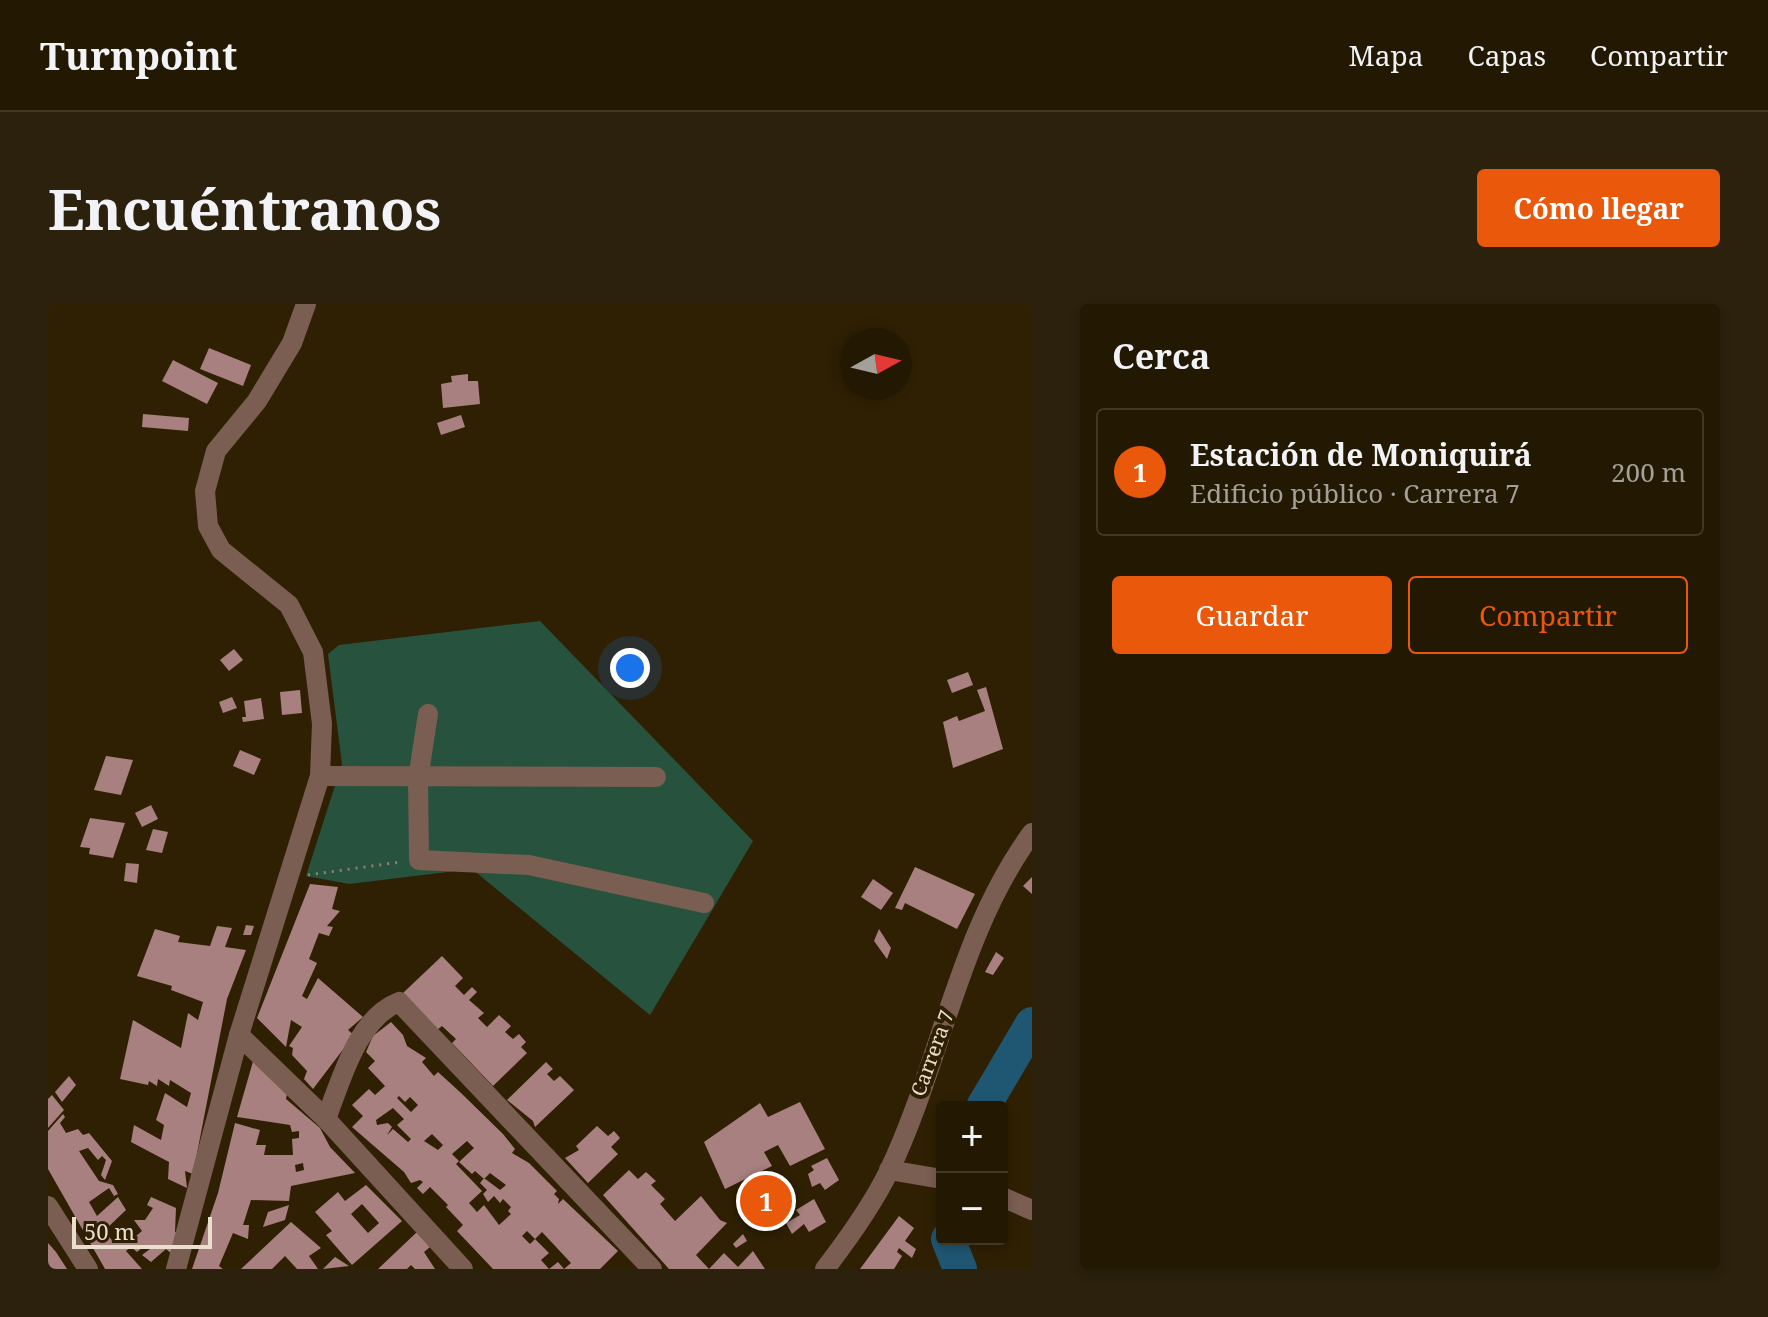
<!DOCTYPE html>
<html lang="es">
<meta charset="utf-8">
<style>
:root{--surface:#231802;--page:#2b210c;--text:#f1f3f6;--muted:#a3a099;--line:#403724;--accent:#ea580c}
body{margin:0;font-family:"Noto Serif",serif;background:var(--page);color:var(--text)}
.controls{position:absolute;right:24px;bottom:24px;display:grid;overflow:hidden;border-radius:8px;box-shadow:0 4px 12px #0003}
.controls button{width:72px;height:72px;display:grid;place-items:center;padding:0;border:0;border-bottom:2px solid var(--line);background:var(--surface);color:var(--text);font:40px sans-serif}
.compass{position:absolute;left:792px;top:24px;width:72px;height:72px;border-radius:50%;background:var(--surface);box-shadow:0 4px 12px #0003;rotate:82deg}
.scale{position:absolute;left:24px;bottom:20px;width:140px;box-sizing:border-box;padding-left:8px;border:4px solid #eadfcf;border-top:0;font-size:22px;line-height:28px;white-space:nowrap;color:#eadfcf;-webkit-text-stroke:6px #2f2003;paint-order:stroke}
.you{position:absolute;left:582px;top:364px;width:28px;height:28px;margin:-20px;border:6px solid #fff;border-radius:50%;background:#1a73e8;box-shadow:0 0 0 12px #1a73e833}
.badge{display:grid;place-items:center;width:52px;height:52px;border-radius:50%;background:var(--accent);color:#fff;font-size:26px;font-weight:700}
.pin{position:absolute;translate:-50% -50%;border:4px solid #fff;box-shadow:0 2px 8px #0006}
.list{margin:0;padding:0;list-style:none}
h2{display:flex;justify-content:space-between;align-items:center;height:104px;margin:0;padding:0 32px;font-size:34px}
h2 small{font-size:26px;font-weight:400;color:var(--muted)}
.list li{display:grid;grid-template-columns:52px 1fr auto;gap:24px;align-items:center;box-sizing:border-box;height:128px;margin:0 16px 16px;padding:0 16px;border:2px solid var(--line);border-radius:8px}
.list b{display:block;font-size:30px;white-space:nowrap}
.list p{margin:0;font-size:26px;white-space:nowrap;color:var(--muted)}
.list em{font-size:26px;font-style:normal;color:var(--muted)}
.actions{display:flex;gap:16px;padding:24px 32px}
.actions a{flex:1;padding:18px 0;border:2px solid var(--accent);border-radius:8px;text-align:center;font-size:28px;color:var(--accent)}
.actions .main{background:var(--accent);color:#fff}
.map{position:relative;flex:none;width:984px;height:965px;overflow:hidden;border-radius:8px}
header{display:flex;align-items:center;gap:48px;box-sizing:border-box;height:112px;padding:0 40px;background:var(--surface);border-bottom:2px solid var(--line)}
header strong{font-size:38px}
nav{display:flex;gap:44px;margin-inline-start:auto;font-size:28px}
.intro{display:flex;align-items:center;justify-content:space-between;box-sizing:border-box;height:192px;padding:0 48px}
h1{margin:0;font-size:56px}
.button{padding:20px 36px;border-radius:8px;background:var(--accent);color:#fff;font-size:28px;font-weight:700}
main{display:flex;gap:48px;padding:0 48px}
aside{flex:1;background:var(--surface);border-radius:8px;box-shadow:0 4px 12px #0003}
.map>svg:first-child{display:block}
.green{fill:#27533e}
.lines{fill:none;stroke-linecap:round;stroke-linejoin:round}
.river{stroke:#1f5773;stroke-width:34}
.building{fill:#a7807f;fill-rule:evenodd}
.path{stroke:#8e816b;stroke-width:3;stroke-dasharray:2 6;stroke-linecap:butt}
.minor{stroke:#7a5e51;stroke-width:20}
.labels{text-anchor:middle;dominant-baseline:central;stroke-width:8;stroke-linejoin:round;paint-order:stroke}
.street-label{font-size:20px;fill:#eadfcf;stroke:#2f2003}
</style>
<header>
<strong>Turnpoint</strong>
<nav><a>Mapa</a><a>Capas</a><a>Compartir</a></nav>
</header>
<div class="intro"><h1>Encuéntranos</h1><a class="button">Cómo llegar</a></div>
<main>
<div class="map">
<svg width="984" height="965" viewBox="0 0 984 965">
<rect width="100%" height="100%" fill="#2f2003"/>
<polygon class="green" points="492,317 705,537 602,711 424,565 301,580 258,572 294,460 280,350 291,341"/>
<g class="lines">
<g class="river">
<polyline points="935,803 984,720"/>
<polyline points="900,935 912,965"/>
</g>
</g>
<g class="building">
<polygon points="161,44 203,61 195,82 152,65"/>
<polygon points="125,56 170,79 159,100 114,77"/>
<polygon points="420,70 420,77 430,77 432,100 395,104 393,80 404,78 403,72"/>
<polygon points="95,110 141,114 140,127 94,123"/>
<polygon points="413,111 417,123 393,131 389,119"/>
<polygon points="186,345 195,356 181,367 172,356"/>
<polygon points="920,368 925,381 904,389 899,376"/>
<polygon points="938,383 955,445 905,464 895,418 909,412 911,417 937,407 929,386"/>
<polygon points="252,386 254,409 234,411 232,388"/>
<polygon points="184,393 189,404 175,409 171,398"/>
<polygon points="213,394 216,415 195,418 194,413 198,413 196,397"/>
<polygon points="192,446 213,455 206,471 185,462"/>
<polygon points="58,452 85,456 73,491 46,486"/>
<polygon points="103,501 110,515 94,523 87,509"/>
<polygon points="42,514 77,519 65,554 41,550 42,544 32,543"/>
<polygon points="105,525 120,528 114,549 98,546"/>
<polygon points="78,559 91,560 89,579 76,577"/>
<polygon points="867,563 927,590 909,625 857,599 854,606 847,604"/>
<polygon points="984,573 984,590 975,582"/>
<polygon points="825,575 845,589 833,606 813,593"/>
<polygon points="262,580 290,583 284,605 292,607 279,622 285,623 281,632 271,629 261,655 269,659 254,692 259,695 270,674 315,713 300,726 306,731 265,785 256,775 259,767 244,751 245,744 241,742 254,723 243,716 238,743 209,714"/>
<polygon points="198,621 206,622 203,631 195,631"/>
<polygon points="169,622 184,624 177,643 198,646 179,695 145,870 137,867 139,884 120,875 121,858 83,838 86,821 113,836 116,821 108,816 117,789 139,803 143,789 122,776 121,782 110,775 109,782 101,777 100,781 72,775 85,716 133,744 140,709 150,716 155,698 123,686 124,682 89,672 107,625 132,632 130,638 162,642"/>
<polygon points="831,625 843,644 839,655 826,637"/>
<polygon points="948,648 956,654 945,671 937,668"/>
<polygon points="394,652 415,674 407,682 416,691 424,683 429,688 421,696 436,709 430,714 439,723 451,711 463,722 457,728 465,735 471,730 478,738 473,743 479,749 445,782 404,739 408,735 394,722 389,726 355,689"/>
<path d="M 343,718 L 355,731 L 359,742 L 378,754 L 374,758 L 386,772 L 390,768 L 413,789 L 455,830 L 467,845 L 464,849 L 481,859 L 509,887 L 506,890 L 511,895 L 510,900 L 515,895 L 570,947 L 552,965 L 501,965 L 510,958 L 516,965 L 523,959 L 494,928 L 487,935 L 479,927 L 474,932 L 482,940 L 487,935 L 501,949 L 493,956 L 501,965 L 445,965 L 409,927 L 415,921 L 398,903 L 400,901 L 382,883 L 375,890 L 369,884 L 375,878 L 372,876 L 363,879 L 356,868 L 304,823 L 315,812 L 304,801 L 321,785 L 327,791 L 337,782 L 320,764 L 327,757 L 318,748 L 325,732 ZM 351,792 L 357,798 L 362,793 L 370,801 L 363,808 L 349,794 ZM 345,804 L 356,815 L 349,821 L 363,835 L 360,838 L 345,825 L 339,831 L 344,823 L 340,819 L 329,821 L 328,816 ZM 384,830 L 395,841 L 390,846 L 376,837 ZM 419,837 L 426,844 L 411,858 L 424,870 L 427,867 L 436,875 L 442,869 L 458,881 L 452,886 L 436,874 L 432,879 L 439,886 L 435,890 L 440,898 L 446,892 L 452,899 L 455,895 L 463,903 L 460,907 L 463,910 L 451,921 L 436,901 L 429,908 L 421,899 L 434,887 L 408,860 L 411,857 L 404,850 Z"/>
<path d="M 206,754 L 239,790 L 238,795 L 272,824 L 282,843 L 307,869 L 243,882 L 241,897 L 203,896 L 195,921 L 201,921 L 200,935 L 185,929 L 171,962 L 175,965 L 144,965 L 170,889 L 187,819 L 212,826 L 208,841 L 218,841 L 216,851 L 245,851 L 244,835 L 251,834 L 251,827 L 244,828 L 242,821 L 189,813 ZM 255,859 L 256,866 L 248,868 L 247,861 Z"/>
<polygon points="498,758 505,765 499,770 506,777 512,772 526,786 487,823 485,817 459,796"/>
<polygon points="21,772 28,781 14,798 7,788"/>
<polygon points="4,791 16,806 0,824 0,795"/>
<polygon points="752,798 777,845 742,862 730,841 716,848 724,862 677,885 656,838 712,799 720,813"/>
<polygon points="15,810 17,813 12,819 18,829 30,825 35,831 41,829 64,857 57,876 53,871 58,856 54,852 50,856 40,844 31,847 51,877 65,881 70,890 66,892 61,884 41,898 49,912 70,893 78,906 57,926 65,938 76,928 82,937 94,927 86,916 97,916 105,904 99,901 103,893 128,904 127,928 130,928 125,951 118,945 103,958 94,951 102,945 95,943 89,948 83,943 78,947 94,965 57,965 0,865 0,827"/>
<polygon points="549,822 560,832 566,827 572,834 563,843 570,850 540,879 517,854 531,846 528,842"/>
<polygon points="779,854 791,876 777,886 772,879 764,883 760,870 766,866 763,862"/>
<polygon points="581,866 590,875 598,868 608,877 603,881 617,895 612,900 627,917 653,892 672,916 679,919 648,951 661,965 676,949 690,963 705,947 717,965 621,965 555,891"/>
<path d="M 318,881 L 354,917 L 304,961 L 278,931 L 284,927 L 267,908 L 290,888 L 297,897 ZM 314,900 L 331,919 L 320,929 L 303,910 Z"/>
<polygon points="766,895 778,918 761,928 756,920 744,930 738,919 752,911 748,906"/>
<polygon points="241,901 237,916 215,923 220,908"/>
<polygon points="851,912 866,924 857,937 868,945 864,954 851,944 849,948 854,952 846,965 812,965"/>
<polygon points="243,918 273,944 261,952 270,965 249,965 237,952 224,965 193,965"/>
<polygon points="369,928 382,943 376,948 387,965 367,965 363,961 359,965 330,965"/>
<polygon points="695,930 699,937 688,944 685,940"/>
<polygon points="0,939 8,948 19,965 0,965"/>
<polygon points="287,953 301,962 275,965"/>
</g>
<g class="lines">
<polyline class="path" points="260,571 352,558"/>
<g class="minor">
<polyline points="380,410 370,475 371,556 481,561 656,599"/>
<polyline points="272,472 608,473"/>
<polyline points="191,731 278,815 415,965"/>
<path d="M 278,815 C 293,777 309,714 351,698 L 604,965"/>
<polyline points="841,866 894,875"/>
<polyline points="954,893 984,906"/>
<polyline points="0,902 40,965"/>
<polyline points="128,965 191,731 272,472 274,420 265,348 241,301 173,246 160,222 157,187 168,147 209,97 244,39 258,0"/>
<path d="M 777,965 C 800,935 824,902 841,867 C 893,758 911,628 984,529"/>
</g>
</g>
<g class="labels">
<g class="street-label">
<text transform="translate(884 749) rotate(-70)">Carrera 7</text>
</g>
</g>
</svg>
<div class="controls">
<button>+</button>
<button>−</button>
</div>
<svg class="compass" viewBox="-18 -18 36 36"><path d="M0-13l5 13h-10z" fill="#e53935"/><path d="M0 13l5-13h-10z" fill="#a3a099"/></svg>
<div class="scale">50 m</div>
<div class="you"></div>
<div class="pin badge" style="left:718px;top:897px">1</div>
</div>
<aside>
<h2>Cerca<small></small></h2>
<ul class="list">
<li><span class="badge">1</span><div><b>Estación de Moniquirá</b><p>Edificio público · Carrera 7</p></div><em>200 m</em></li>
</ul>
<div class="actions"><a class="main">Guardar</a><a>Compartir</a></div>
</aside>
</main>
